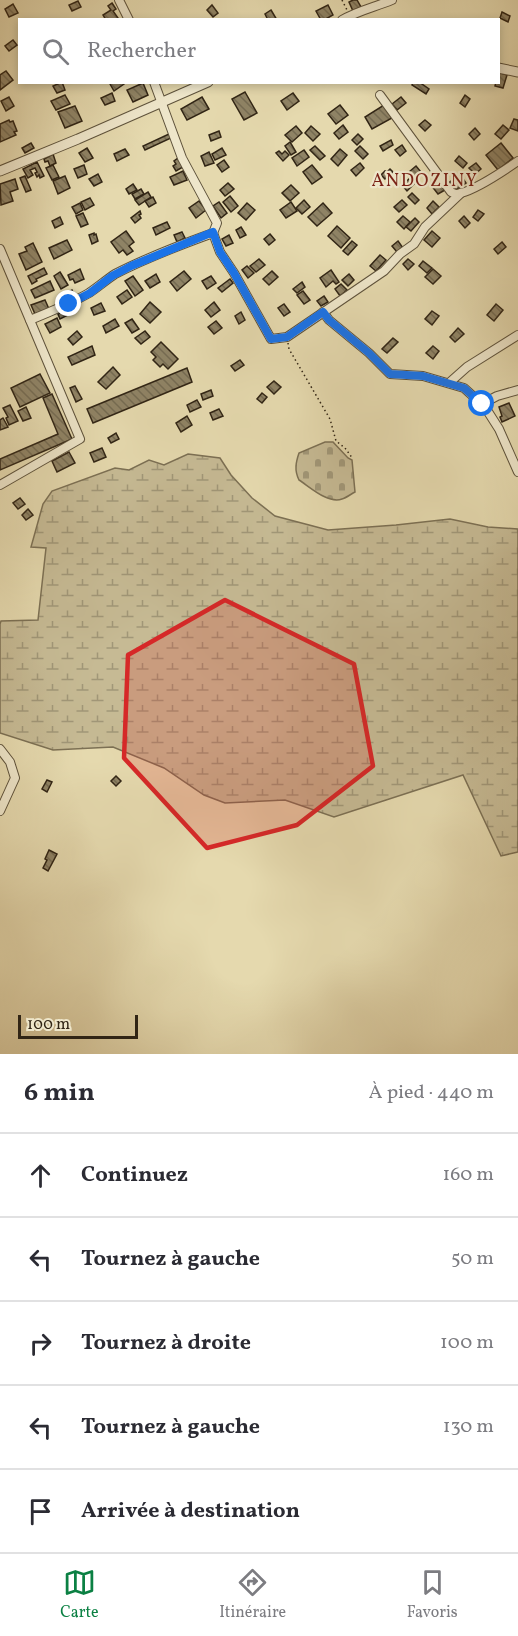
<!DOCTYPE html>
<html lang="fr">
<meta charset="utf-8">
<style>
:root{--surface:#fff;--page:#f2f2f3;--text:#2b2b33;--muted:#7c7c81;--line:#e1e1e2;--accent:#0b8043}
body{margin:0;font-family:Vollkorn,serif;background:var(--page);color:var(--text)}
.scale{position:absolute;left:18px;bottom:15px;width:120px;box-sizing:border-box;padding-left:6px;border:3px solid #312515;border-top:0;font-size:16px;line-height:21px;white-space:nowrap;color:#312515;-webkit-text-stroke:4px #eee6ca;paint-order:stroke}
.stop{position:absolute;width:18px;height:18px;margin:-14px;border:4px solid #1a73e8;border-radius:50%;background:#fff}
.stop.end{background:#1a73e8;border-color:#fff;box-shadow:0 2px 6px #0008}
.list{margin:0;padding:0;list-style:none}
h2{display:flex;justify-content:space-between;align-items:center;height:78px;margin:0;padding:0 24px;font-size:26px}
h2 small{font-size:20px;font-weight:400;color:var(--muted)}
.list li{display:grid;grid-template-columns:39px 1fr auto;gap:18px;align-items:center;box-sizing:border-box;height:84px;padding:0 24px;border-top:2px solid var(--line)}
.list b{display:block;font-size:22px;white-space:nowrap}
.list em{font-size:20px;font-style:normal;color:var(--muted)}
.icon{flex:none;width:33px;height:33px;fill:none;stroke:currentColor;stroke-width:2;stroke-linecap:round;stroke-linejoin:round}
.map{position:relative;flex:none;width:518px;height:1054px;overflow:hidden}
.search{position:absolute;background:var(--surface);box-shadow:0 3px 9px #0003;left:18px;right:18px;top:18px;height:66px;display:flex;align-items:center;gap:15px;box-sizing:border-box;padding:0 21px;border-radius:0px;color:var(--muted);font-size:22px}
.sheet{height:498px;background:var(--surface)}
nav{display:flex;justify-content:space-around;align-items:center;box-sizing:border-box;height:84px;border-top:2px solid var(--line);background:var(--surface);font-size:16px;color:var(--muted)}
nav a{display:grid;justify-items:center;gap:3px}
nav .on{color:var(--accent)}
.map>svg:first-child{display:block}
.wetland{fill:url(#wetland-marsh);stroke:#7c7054;stroke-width:1.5}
.cemetery{fill:url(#cemetery-stones);stroke:#7c7054;stroke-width:1.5}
.building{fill:url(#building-back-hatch);stroke:#312515;stroke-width:1.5}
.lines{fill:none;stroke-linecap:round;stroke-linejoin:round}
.minor-casing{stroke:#5e523b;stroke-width:10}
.tertiary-casing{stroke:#5e523b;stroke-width:11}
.path{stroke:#312515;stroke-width:1.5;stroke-dasharray:1.5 3;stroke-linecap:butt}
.minor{stroke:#eee6ca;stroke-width:8}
.tertiary{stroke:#eee6ca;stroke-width:9}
.route{stroke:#1a73e8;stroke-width:8}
.marked{fill:#d62828;fill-opacity:0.2;stroke:#d62828;stroke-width:4.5;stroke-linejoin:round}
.labels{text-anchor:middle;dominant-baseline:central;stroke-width:4.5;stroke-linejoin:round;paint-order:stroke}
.neighbourhood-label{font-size:18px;letter-spacing:1.5px;fill:#7a1f14;stroke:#eee6ca}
</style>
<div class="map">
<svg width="518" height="1054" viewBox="0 0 518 1054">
<defs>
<pattern id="wetland-marsh" width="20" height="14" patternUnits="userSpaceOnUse" patternTransform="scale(1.5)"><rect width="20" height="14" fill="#c6ba94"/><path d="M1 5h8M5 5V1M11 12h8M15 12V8" fill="none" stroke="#a19778"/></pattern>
<pattern id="cemetery-stones" width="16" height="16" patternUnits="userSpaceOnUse" patternTransform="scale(1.5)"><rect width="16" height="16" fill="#c6ba94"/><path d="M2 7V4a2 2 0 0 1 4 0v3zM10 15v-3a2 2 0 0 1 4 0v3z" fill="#a19778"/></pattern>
<pattern id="building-back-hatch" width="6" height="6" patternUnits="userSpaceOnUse" patternTransform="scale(1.5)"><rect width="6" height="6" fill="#8f8365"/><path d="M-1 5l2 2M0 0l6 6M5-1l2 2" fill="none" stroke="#756b52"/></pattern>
</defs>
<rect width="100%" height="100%" fill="#e5d9ae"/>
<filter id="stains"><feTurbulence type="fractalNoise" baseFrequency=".00333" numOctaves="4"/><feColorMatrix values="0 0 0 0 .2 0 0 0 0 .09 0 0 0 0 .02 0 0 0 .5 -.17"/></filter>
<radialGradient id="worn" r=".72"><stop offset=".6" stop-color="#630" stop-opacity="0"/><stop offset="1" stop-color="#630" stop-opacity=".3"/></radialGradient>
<polygon class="wetland" points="188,454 220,458 231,475 252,498 275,516 328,530 396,525 450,519 488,527 518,529 518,852 501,856 463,775 334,817 285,800 225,803 204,795 164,768 113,747 53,750 0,733 0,624 1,621 38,620 46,548 31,547 43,504 52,491 115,468 129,470 149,460 164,465"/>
<path class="cemetery" d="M 325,442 L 333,442 L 348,458 L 352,460 L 355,492 C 351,494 346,498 342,499 C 328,504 310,487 299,480 C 294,470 296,462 299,453 Z"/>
<g class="building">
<polygon points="353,0 357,0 361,7 353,11 349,2"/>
<polygon points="78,1 81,7 72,11 69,5"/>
<polygon points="112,3 116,9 113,11 118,18 115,20 106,20 103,15 111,10 108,6"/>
<polygon points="13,4 18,13 9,17 5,9"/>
<polygon points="212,5 218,13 213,17 207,10"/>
<polygon points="328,5 333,15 324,20 321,20 316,11"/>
<polygon points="271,10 277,20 268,20 265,14"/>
<polygon points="502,12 510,16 508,22 500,18"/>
<polygon points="13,40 17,45 9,51 5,46"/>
<polygon points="6,71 13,80 0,90 0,75"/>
<polygon points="498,72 507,75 503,88 495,86 496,82 498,82"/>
<polygon points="62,82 65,90 57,93 53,86"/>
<polygon points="112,82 123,82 124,84 114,91 110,84"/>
<polygon points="413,82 419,82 429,89 426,94 412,85"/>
<polygon points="143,83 148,95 133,102 127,90"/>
<polygon points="245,92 257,113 244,120 232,99"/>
<polygon points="112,93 115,101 105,105 101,98"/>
<polygon points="293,93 299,101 287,110 281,101"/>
<polygon points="65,95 70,104 56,110 51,101"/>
<polygon points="465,95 470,99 465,107 460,103"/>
<polygon points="9,97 14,106 6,111 1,101"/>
<polygon points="202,97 209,109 187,120 181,109"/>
<polygon points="401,97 406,103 397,110 392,104"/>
<polygon points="340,105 348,115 336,124 328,114"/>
<polygon points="384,105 392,118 372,129 365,117"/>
<polygon points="75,106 82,121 65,128 58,112"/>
<polygon points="514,119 518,120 518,131 510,128"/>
<polygon points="9,120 10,122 13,121 17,131 14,132 16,135 0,142 0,124"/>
<polygon points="425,120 431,125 425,131 419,125"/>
<polygon points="343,125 348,132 339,139 334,133"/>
<polygon points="503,125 509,130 501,139 495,134"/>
<polygon points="296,126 302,133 292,142 285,135"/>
<polygon points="311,126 320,134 313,141 305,133"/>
<polygon points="475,128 480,134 474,140 469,134"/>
<polygon points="219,131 221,137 211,141 209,135"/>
<polygon points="169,134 171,138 145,150 143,146"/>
<polygon points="358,134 363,139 357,145 352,140"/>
<polygon points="391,140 393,145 383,151 380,146"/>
<polygon points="290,142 296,152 291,155 285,146"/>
<polygon points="31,143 34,148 25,153 22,148"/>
<polygon points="501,143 513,158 498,170 486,155"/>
<polygon points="402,145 406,151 400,156 395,150"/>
<polygon points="315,146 325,156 320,160 310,150"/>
<polygon points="360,146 368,154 363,159 355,151"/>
<polygon points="87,148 93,158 85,162 79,153"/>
<polygon points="222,148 226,155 215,160 212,154"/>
<polygon points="125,149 129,155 117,161 114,154"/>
<polygon points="340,149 347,155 338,166 331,159"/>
<polygon points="304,150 309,157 297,166 292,158"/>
<polygon points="279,151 282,154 285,151 289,155 283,161 276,153"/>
<polygon points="209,152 214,163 205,166 201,156"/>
<polygon points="53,154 56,163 50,166 48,161 45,162 44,159"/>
<polygon points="459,156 467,163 463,168 455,161"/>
<polygon points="178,158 183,167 176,171 173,166 176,164 174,161"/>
<polygon points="224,160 229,167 222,172 217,165"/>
<polygon points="37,162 44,176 40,178 39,175 37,177 35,173 37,172 35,168 30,170 33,175 28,178 23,169"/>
<polygon points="360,163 364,168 356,176 351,170"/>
<polygon points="476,163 481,169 475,174 469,168"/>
<polygon points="53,165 59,177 52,180 46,168"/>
<polygon points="84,165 87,174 78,178 74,169"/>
<polygon points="312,165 322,177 312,184 303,172"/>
<polygon points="416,166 421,172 414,177 409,172"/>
<polygon points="390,169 393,172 385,179 381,175 385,171 387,172"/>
<polygon points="183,171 187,180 174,185 170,177"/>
<polygon points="98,174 102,182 94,186 89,179"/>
<polygon points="460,174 466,183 456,190 450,182"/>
<polygon points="25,176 31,190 26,192 20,178"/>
<polygon points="65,176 70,188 58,194 53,181"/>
<polygon points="15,179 18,189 10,192 13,201 1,205 0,184"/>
<polygon points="409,179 414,184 407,191 402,185"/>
<polygon points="437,180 445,190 438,194 431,185"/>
<polygon points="228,183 234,189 225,196 220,190"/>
<polygon points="133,184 137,190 129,194 126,189"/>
<polygon points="291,185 299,193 290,201 282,193"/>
<polygon points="141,189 144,194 135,199 132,194"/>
<polygon points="148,192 151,197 139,205 135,200"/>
<polygon points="412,193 419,200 415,204 408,197"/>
<polygon points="230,196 238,206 231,212 223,202"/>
<polygon points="153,197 156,203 149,207 145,201"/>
<polygon points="90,198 94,205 85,210 81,202"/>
<polygon points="304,200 310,207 302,214 296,208"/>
<polygon points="402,200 407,205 399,212 394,207"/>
<polygon points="199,201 206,210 196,218 189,208"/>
<polygon points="433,201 439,207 432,214 427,208"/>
<polygon points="219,202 227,213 221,218 213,206"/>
<polygon points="291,202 297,211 286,218 280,210"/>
<polygon points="80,203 83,210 76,214 72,207"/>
<polygon points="247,203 255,210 246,220 238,213"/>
<polygon points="323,203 332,213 317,226 308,217"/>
<polygon points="478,210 484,214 478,221 473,217"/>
<polygon points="140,211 141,214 139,215 141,218 135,223 131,218"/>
<polygon points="83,213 88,224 81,227 76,216"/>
<polygon points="403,216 410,222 404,229 397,222"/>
<polygon points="464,216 470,223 465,228 459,221"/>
<polygon points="60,217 63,224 55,228 52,221"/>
<polygon points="415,218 419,222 411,231 406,227"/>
<polygon points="167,222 170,228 156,235 153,228"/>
<polygon points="337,226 350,238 341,248 328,236"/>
<polygon points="241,227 246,235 240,238 236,230"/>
<polygon points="126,231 134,242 129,246 133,251 127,255 123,250 119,253 111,242"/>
<polygon points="432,231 440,238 432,247 424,240"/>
<polygon points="182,232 185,238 177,242 174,235"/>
<polygon points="94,233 94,235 96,234 98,241 92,244 89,235"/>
<polygon points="270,234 275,240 269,245 264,239"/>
<polygon points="229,235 233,243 226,246 222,239"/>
<polygon points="67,240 72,250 54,259 49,248"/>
<polygon points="352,241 357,245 348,255 343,251"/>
<polygon points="398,241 403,248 397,252 392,246"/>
<polygon points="502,242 506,247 498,254 494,249"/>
<polygon points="33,243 42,262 26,270 19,254 27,251 25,247"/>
<polygon points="380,255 386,260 376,271 370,266"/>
<polygon points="259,259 265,265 256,272 250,266"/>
<polygon points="408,259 414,264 408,270 403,264"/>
<polygon points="423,261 432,268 427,273 419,266"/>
<polygon points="247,266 254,273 248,278 242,270"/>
<polygon points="44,268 47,274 36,279 37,281 32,284 28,276"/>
<polygon points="80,269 84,279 75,283 73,279 70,280 68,275"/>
<polygon points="433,269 441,276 433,284 425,277"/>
<polygon points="331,270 339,282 336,284 333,281 326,287 320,278"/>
<polygon points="184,271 191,279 177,291 170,282"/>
<polygon points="272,271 278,277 269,285 263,279"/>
<polygon points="60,272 68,285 61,289 54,276"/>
<polygon points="156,274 160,282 150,288 145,281"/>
<polygon points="349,274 354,280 348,286 342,280"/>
<polygon points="133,276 143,290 135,296 125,281"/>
<polygon points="211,276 216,283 207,289 202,281"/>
<polygon points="230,279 233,283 222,292 218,288"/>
<polygon points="50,281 54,290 35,298 31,290"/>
<polygon points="302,282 305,287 297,293 293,289"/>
<polygon points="341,284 347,290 340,296 335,289"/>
<polygon points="72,290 75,297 65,302 62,295"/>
<polygon points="127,290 132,297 122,304 117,297"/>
<polygon points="303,291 310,300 304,304 297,295"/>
<polygon points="324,296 328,302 321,306 317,301"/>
<polygon points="45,300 49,309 35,314 31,305"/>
<polygon points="150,302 161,312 150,323 140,314"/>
<polygon points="214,302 220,310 211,317 205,310"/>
<polygon points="101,303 105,311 94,315 91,308"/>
<polygon points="284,304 290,312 284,316 278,308"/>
<polygon points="496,304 503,310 494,321 487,315"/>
<polygon points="70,308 72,313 60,319 58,314"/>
<polygon points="432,311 439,316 432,325 425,319"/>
<polygon points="241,312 245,320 239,324 235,316"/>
<polygon points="57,318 61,327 50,333 45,324"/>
<polygon points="115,319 119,326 106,333 103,326"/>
<polygon points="132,319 139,329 132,333 125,323"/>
<polygon points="216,321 222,328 214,334 208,327"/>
<polygon points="458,328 464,334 455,342 450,337"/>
<polygon points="77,331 82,337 73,345 68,339"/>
<polygon points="145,331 150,337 141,344 135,338"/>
<polygon points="393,338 398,342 387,353 382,349"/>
<polygon points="161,342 178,359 168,369 163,364 160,367 153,360 156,357 151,352"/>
<polygon points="92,346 95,355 72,365 68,357"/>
<polygon points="433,346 439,351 433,359 426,353"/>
<polygon points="240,360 244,365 235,371 231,366"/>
<polygon points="113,367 120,375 106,389 98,382"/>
<polygon points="187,368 192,382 93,423 87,409"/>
<polygon points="40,374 50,393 20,407 11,388"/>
<polygon points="274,381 281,387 274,394 267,387"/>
<polygon points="75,386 82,399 76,402 70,388"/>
<polygon points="211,390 213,396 203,400 201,394"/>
<polygon points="262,393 267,397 262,403 257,399"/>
<polygon points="52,394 72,439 0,470 0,459 58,434 43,398"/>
<polygon points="197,400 201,407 190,412 187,405"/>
<polygon points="509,403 515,416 502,422 500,417 502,416 499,407"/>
<polygon points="10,405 18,421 9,425 6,418 8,417 3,408"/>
<polygon points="26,407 31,418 23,421 18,411"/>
<polygon points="219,409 223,416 213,420 210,413"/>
<polygon points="187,416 192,425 181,432 176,423"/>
<polygon points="3,418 8,427 0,430 0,420"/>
<polygon points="116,433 119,439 111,443 108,438"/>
<polygon points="102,448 106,457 94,462 90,453"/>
<polygon points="69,452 75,463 57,472 52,461"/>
<polygon points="20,498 25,504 18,509 13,503"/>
<polygon points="28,509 33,515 26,520 22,515"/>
<polygon points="116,776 121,781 116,786 111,781"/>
<polygon points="47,780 52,782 47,792 42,789"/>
<polygon points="49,850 57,854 48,871 43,868 47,860 45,859"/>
</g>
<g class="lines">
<defs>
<g id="minor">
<polyline points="119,0 129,20"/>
<path d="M 342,20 C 357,11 375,7 392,0"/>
<polyline points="154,82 182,158 217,223 213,233"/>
<path d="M 380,95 L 451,192 C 455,194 456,195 461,193 C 476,189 505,170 518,161"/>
<polyline points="0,249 80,439 0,485"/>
<polyline points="323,312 329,320 369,353 390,374 423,376 464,388 485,407 499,429 518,472"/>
<path d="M 30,320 C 50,312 70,304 89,293 C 98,287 106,280 115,274 C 146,258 180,245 213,233 L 220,252 L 234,273 L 271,339 L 287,337 L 384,271 L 400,254 L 414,244 L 425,227 L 461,193"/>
<polyline points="449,383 467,367 518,335"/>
<polyline points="482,404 497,396 518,390"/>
<polyline points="0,749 10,762 15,778 0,811"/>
</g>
<g id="tertiary">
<polyline points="498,68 518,72"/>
<polyline points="0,171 78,139 208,82"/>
</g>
</defs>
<use href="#minor" class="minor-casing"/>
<use href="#tertiary" class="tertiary-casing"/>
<g class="path">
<polyline points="342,0 347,10"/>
<polyline points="288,343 289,349 330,419 336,441 345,448 353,459"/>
</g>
<use href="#minor" class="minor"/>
<use href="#tertiary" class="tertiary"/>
</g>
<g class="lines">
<polyline class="route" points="69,304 90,293 112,276 131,266 213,232 220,252 234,273 271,339 287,337 323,312 329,320 369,353 390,374 423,376 464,388 482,404"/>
</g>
<path class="marked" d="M 225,600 L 354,664 L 373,766 L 297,825 L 207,848 L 124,758 L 128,655 Z"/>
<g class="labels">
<g class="neighbourhood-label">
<text x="425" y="181">ANDOZINY</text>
</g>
</g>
<rect width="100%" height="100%" filter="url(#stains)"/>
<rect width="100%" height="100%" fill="url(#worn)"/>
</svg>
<div class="scale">100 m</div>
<div class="stop" style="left:482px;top:404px"></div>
<div class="stop end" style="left:69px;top:304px"></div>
<div class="search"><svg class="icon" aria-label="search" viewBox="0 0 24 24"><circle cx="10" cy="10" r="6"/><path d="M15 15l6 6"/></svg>Rechercher</div>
</div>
<section class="sheet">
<h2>6 min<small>À pied · 440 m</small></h2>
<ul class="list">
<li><svg class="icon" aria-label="ahead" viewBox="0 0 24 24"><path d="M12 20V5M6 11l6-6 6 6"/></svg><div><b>Continuez</b></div><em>160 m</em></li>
<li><svg class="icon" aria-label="left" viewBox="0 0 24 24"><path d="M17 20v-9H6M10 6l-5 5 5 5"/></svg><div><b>Tournez à gauche</b></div><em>50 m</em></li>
<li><svg class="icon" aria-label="right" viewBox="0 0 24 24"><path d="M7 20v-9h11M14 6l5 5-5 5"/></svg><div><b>Tournez à droite</b></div><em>100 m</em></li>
<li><svg class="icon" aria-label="left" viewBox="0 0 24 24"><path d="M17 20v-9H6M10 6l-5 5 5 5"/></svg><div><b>Tournez à gauche</b></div><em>130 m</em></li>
<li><svg class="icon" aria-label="arrive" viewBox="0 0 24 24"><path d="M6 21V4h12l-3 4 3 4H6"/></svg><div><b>Arrivée à destination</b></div></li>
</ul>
</section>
<nav>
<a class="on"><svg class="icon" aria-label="map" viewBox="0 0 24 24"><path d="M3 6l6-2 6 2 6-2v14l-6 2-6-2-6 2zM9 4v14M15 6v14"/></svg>Carte</a>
<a><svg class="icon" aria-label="directions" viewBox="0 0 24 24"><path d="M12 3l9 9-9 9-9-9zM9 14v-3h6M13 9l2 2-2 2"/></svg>Itinéraire</a>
<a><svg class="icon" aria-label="saved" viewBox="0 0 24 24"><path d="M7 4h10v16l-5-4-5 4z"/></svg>Favoris</a>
</nav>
